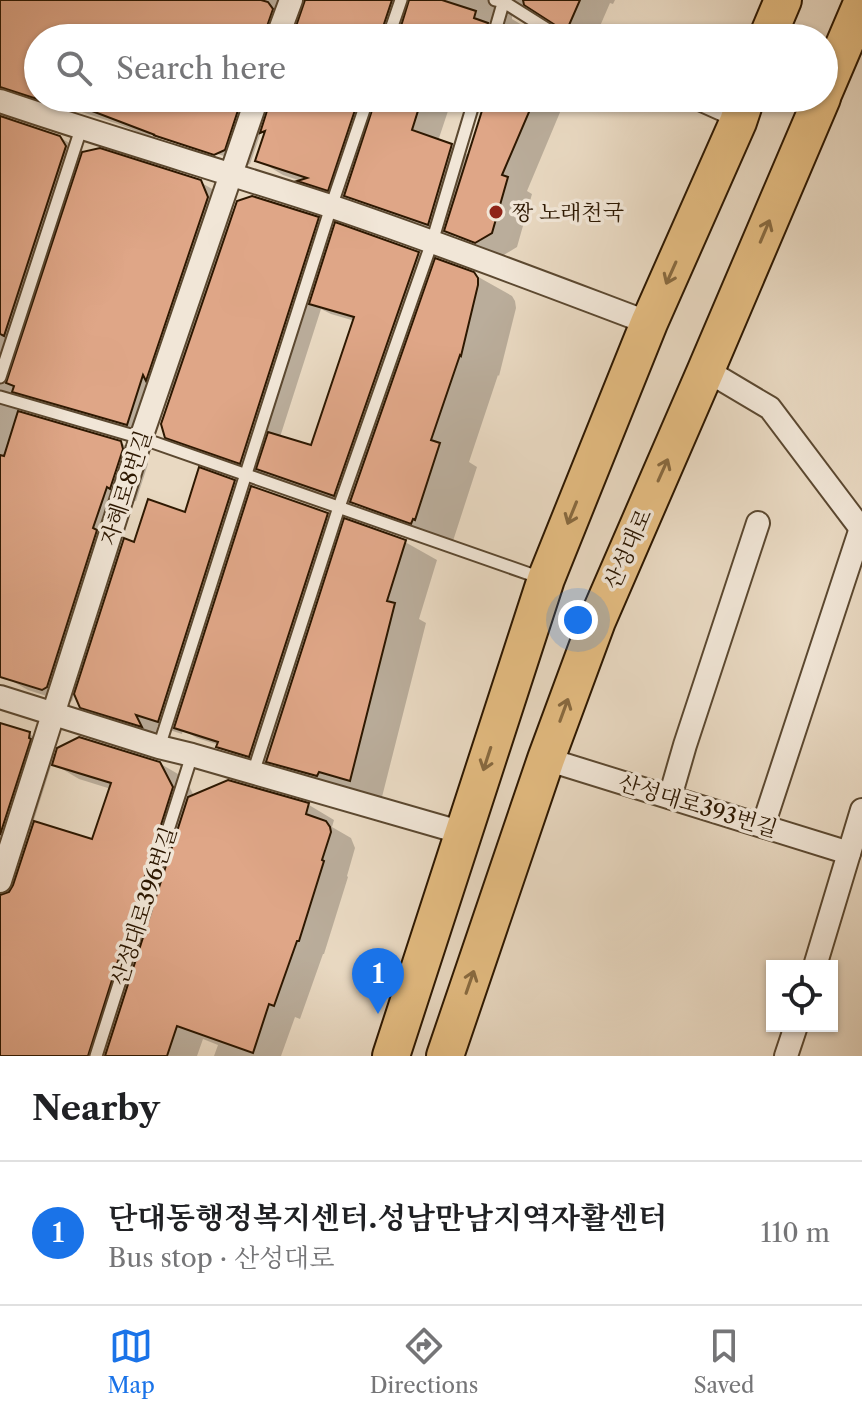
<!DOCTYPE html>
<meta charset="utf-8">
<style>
:root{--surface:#fff;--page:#f2f2f2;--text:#202124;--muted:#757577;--line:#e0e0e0;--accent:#1a73e8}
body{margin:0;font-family:"Libre Caslon Text","Noto Serif KR",serif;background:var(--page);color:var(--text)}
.controls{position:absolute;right:24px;bottom:24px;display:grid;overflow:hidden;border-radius:0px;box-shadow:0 2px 6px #0004}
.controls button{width:72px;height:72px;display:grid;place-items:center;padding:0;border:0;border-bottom:2px solid var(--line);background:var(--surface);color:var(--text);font:40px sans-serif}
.you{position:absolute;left:578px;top:620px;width:28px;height:28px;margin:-20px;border:6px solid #fff;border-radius:50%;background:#1a73e8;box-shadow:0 0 0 12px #1a73e833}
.badge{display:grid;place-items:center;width:52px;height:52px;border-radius:50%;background:var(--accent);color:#fff;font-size:26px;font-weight:700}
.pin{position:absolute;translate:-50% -66px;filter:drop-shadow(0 2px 4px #0008)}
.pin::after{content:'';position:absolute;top:42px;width:28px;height:24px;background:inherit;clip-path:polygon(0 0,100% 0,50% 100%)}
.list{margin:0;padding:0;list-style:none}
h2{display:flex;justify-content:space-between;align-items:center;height:104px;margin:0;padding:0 32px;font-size:34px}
h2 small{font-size:26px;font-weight:400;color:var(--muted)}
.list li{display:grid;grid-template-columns:52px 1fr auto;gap:24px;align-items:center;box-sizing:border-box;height:144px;padding:0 32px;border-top:2px solid var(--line)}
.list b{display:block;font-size:30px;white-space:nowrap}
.list p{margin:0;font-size:26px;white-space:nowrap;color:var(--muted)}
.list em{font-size:26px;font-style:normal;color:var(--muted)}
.icon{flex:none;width:44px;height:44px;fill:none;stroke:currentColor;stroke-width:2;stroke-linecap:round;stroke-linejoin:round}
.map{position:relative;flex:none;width:862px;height:1056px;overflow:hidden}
.search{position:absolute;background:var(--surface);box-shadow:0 2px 6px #0004;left:24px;right:24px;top:24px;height:88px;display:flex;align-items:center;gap:20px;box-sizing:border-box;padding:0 28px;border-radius:44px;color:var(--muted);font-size:30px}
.sheet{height:248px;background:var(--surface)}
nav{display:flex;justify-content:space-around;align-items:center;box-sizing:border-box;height:112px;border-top:2px solid var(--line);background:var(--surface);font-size:22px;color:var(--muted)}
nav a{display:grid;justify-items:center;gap:4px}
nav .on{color:var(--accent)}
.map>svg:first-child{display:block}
.shadow{fill:#0003;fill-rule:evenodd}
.building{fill:#dfa687;stroke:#2c1700;stroke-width:2}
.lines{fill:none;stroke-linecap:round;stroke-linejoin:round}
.service-casing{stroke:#5b4830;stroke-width:15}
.minor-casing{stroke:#5b4830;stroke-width:26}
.primary-casing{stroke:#2c1700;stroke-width:40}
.service{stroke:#f1e6d7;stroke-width:11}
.minor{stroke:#f1e6d7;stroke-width:22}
.primary{stroke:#e4bc81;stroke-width:36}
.oneway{stroke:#886a40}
.poi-dot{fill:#8f2418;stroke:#f1e6d7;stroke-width:3}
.labels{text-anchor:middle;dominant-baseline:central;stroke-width:7;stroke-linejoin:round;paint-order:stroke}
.poi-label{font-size:22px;fill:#2c1700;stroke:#f1e6d7;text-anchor:start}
.street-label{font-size:22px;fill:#2c1700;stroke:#f1e6d7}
</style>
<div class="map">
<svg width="862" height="1056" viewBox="0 0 862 1056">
<rect width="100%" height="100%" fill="#e9d9c2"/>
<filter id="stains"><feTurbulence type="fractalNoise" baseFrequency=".0025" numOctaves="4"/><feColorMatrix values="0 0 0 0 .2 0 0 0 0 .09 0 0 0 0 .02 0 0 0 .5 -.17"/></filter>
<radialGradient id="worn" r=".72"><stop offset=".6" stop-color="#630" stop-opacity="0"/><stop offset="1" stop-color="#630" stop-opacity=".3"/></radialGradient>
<g class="shadow">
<path d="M 0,0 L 615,0 L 613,4 L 610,3 L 597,33 L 593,34 L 591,38 L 582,38 L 531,5 L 519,5 L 512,12 L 512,19 L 544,38 L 38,38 L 38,98 L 566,98 L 527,191 L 532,194 L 517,247 L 502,256 L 472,245 L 454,235 L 453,238 L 371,210 L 354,200 L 353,203 L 325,194 L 301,181 L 283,175 L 258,160 L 266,134 L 261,132 L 250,164 L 241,168 L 180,149 L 118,124 L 55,103 L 60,111 L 12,111 L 11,120 L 59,137 L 85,152 L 200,182 L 226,197 L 234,215 L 318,219 L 335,229 L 336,225 L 419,254 L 436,264 L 473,274 L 512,296 L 515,301 L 516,308 L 499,376 L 498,375 L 469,462 L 477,467 L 453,541 L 451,540 L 449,544 L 390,523 L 354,502 L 353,506 L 278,480 L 268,474 L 267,477 L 194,452 L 167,436 L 173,395 L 167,392 L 152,438 L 23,402 L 17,408 L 17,413 L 121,443 L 146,458 L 148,464 L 136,501 L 132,500 L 118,544 L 123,547 L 135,544 L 187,514 L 234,482 L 251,492 L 327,514 L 344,524 L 405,542 L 437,560 L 419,619 L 426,623 L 382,797 L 350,789 L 349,793 L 300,779 L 271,763 L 270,767 L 239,758 L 219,745 L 197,738 L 183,730 L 182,734 L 157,726 L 163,738 L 106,720 L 82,706 L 75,692 L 72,701 L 68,703 L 28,690 L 3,676 L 0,636 ZM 454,98 L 484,109 L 470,156 L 452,146 L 438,141 L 451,102 ZM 151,133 L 224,156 L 223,159 L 159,139 L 150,135 ZM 321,309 L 331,314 L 355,321 L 312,447 L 280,437 Z"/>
<path d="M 0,725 L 29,734 L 55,749 L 53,754 L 57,756 L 159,763 L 185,778 L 194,796 L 228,782 L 309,805 L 334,820 L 332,827 L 351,838 L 355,848 L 347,876 L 348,877 L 324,954 L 323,954 L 300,1019 L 295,1017 L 281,1056 L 214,1056 L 218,1045 L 203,1039 L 197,1056 L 0,1056 ZM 52,763 L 79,779 L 111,789 L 94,842 L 33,823 Z"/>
</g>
<g class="building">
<polygon points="0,0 261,0 268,2 273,9 263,38 38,38 38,93 33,91 37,99 0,87"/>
<polygon points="305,0 392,0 382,30 376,31 374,38 292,38"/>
<polygon points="409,0 442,0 476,11 474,18 488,23 485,38 402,38 398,36"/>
<polygon points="523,0 580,0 566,32 524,5"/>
<polygon points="64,98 242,98 225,150 214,155 153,135 155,135 63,100"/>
<polygon points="271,98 359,98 328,191 297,181 307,178 255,161 265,131 260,133"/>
<polygon points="376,98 422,98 412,130 452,144 428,225 344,196"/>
<polygon points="486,98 535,98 502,175 508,177 492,233 475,243 444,231"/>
<polygon points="0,116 60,136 66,146 4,336 0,334"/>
<polygon points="100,148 201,180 208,197 146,381 143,375 127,425 12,392 14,386 6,383 82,152"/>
<polygon points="252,196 319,217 240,464 165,438 161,424 237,201"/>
<polygon points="335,222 419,252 334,496 256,469 268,432 311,445 354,317 309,304"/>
<polygon points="435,258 474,272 478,278 478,285 461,356 460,355 431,440 440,443 415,520 413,519 411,524 350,502"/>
<polygon points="18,411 121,441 123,449 110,489 107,487 93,528 97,530 47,687 42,690 0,677 0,455 4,456"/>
<polygon points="199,467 235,480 158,722 136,715 142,727 80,708 74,694 124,538 134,542 148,499 185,512"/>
<polygon points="251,486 328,513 249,757 216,747 218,742 174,728"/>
<polygon points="344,518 406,540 387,601 395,603 350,781 319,772 317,776 266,762"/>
<polygon points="0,723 30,732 29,738 31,739 0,835"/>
<polygon points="79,737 160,762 173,787 88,1056 0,1056 0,895 9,892 13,885 34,821 92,839 111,783 52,765 57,748"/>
<polygon points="228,780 309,803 306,814 326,821 330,827 331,832 322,860 324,861 299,941 297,941 274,1006 269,1004 253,1053 177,1026 167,1056 105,1056 188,797"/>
</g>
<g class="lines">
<defs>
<g id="service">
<polyline points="495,0 504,2 561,38"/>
<polyline points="388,38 401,0"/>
<polyline points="493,38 504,0"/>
<polyline points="684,98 733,120"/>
<polyline points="0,377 81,129"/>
<polyline points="0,397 141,438 541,578"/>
<polyline points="159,747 331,207 368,98"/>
<polyline points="253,773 339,507 432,242 475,98"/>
<polyline points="96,1056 192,755"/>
</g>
<g id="minor">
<polyline points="277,38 291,0"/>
<path d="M 0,101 C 109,138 220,170 330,206 C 437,242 543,283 649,323"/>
<polyline points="706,370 770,408 862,530"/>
<polyline points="0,697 159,747 192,755 463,833"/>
<polyline points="546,759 849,853"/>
<polyline points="670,797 685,745 758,523"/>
<polyline points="763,826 861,528"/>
<polyline points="0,881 141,438 257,98"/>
<polyline points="815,966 862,810"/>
<polyline points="786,1056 796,1026"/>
</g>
<g id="primary">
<polyline points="767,38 783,0"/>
<polyline points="824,92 862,3"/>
<polyline points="391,1056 546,579 649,323 738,122 746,98"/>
<polyline points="445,1056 546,759 597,621 706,370 822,98"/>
</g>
</defs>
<use href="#service" class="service-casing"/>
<use href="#minor" class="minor-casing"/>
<use href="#primary" class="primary-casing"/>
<use href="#service" class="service"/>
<use href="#minor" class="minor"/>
<use href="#primary" class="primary"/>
</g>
<defs><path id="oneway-shaft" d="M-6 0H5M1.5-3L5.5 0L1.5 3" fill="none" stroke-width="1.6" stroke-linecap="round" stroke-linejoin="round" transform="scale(2)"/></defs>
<g class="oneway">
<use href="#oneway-shaft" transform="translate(765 231) rotate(-67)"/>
<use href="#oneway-shaft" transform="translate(671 273) rotate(114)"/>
<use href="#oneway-shaft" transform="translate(663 470) rotate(-66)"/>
<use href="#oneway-shaft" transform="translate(572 513) rotate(112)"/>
<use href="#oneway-shaft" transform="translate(564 710) rotate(-70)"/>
<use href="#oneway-shaft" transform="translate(487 759) rotate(108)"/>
<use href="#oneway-shaft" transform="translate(470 982) rotate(-71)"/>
</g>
<circle class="poi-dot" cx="496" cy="212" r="8"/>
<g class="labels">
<g class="poi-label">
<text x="512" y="212">짱 노래천국</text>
</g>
<g class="street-label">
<text transform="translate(126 488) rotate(-72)">자혜로8번길</text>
<text transform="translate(628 549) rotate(-66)">산성대로</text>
<text transform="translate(698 806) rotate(17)">산성대로393번길</text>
<text transform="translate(144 906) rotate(-72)">산성대로396번길</text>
</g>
</g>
<rect width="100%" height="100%" filter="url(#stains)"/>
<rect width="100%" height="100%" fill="url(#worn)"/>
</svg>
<div class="controls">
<button><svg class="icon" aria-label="locate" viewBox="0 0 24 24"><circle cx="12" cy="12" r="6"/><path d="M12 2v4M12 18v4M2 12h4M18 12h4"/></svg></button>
</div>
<div class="you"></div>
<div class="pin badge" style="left:378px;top:1014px">1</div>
<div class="search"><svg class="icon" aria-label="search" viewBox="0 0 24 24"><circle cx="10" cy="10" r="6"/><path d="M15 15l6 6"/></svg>Search here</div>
</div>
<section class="sheet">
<h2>Nearby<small></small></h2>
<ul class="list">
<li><span class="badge">1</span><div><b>단대동행정복지센터.성남만남지역자활센터</b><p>Bus stop · 산성대로</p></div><em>110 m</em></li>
</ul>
</section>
<nav>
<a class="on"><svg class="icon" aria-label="map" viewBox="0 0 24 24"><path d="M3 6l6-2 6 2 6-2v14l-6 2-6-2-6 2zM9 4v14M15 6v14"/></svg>Map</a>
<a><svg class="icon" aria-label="directions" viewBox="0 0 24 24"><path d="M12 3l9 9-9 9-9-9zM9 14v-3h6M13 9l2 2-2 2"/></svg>Directions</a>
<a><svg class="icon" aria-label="saved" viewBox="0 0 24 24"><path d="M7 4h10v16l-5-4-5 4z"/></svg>Saved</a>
</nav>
